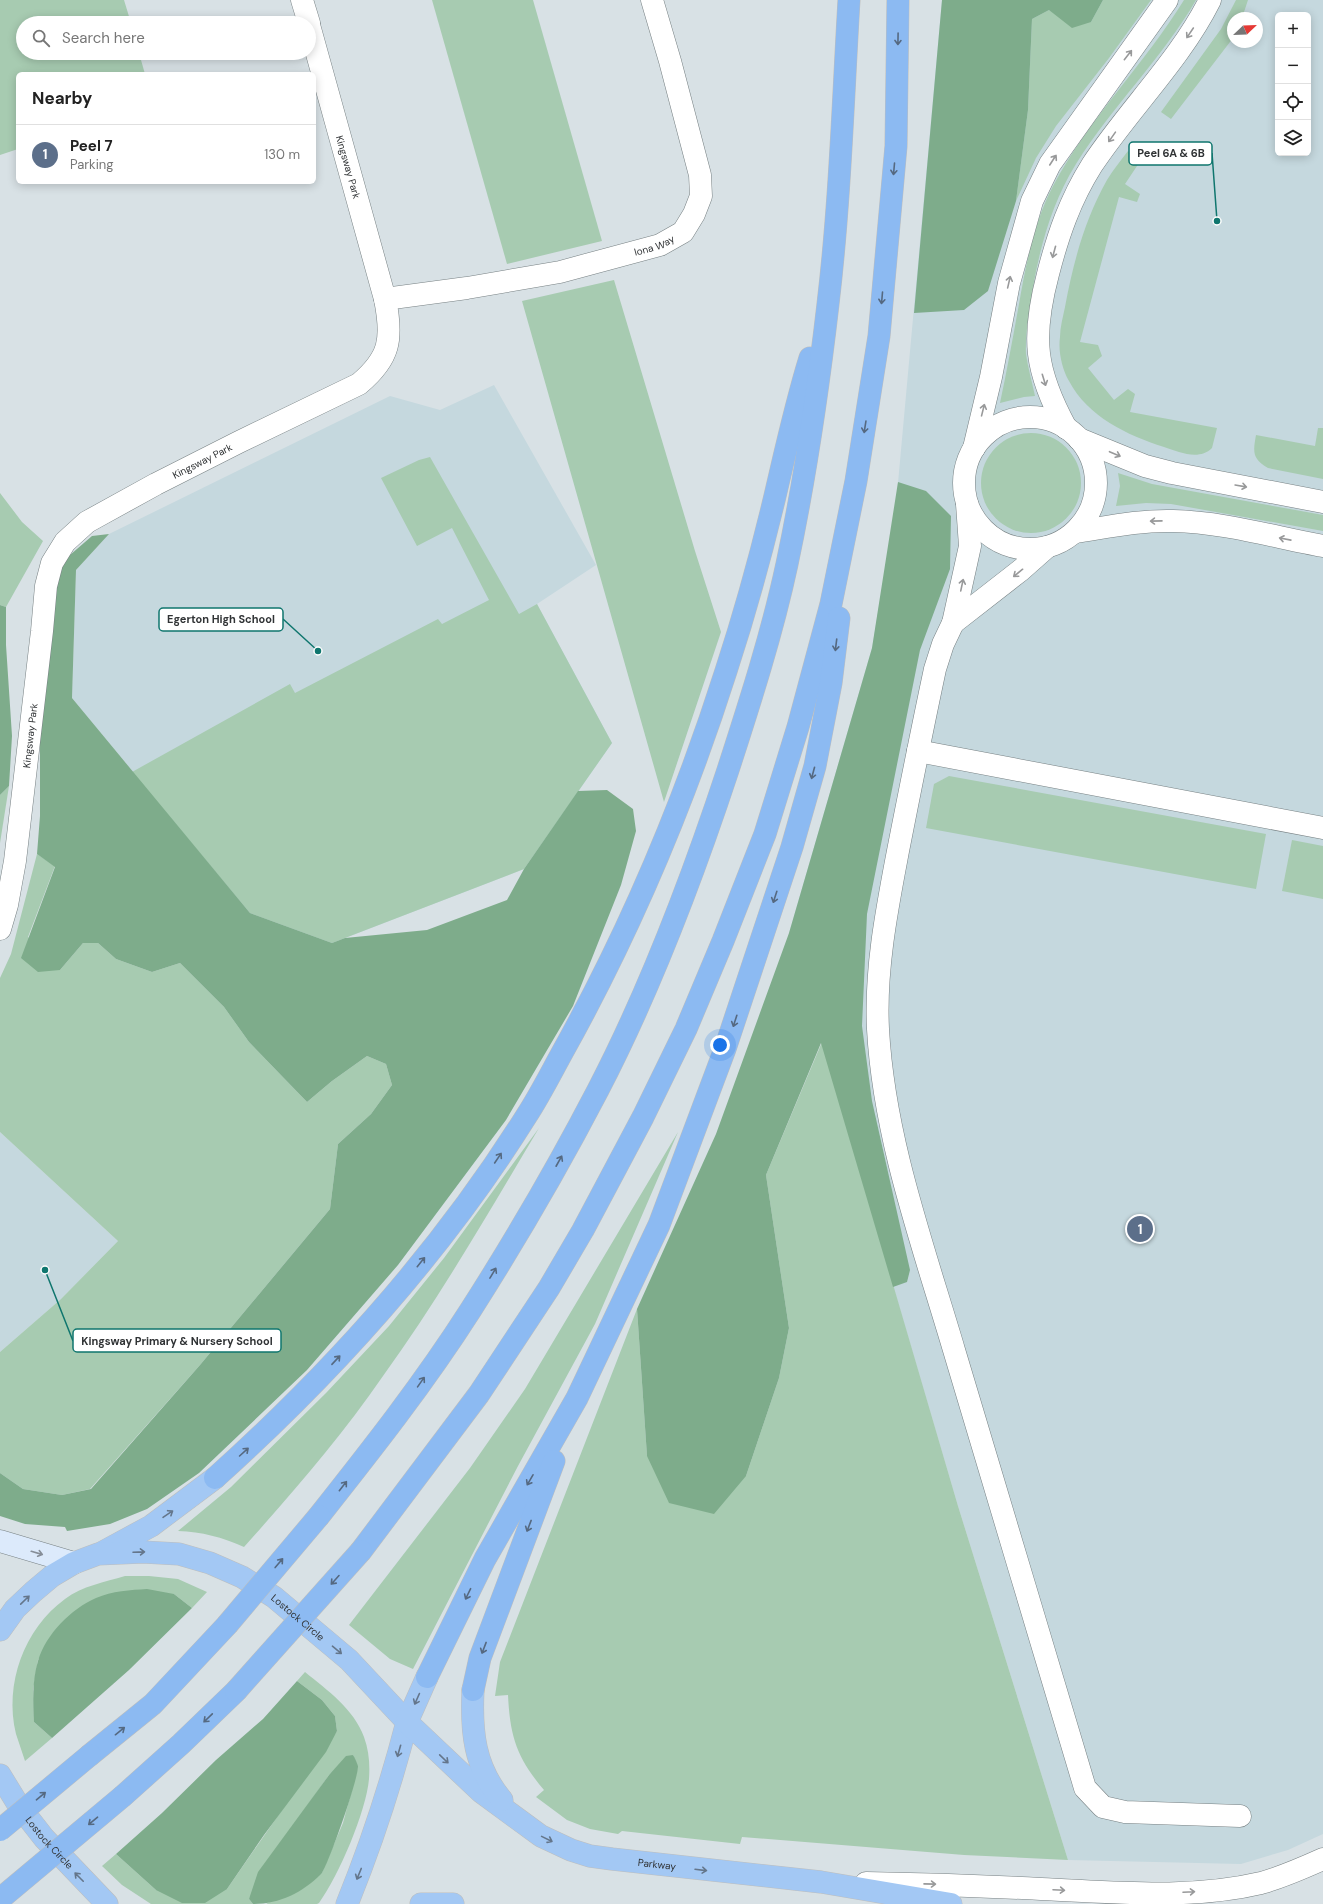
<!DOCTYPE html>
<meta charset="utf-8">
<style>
:root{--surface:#fff;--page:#f6f6f6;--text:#222;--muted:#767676;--line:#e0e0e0;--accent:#d93025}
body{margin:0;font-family:"DM Sans",sans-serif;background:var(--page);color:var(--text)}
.controls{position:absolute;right:12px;top:12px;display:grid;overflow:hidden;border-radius:6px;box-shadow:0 2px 10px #0003}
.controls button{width:36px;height:36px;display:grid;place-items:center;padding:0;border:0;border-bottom:1px solid var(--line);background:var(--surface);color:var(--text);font:20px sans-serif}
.compass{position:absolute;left:1227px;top:12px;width:36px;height:36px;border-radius:50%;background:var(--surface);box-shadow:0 2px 10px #0003;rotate:67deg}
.you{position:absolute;left:720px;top:1045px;width:14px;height:14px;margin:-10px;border:3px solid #fff;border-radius:50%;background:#1a73e8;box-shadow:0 0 0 6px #1a73e833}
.badge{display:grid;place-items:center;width:26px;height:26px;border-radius:50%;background:var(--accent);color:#fff;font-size:13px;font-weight:700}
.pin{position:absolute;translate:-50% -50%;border:2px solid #fff;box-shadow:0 1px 4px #0006}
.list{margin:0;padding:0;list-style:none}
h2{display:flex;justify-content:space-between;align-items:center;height:52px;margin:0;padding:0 16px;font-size:17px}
h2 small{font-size:13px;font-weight:400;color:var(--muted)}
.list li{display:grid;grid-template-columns:26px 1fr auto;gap:12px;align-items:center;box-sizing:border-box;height:60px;padding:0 16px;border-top:1px solid var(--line)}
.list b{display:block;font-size:15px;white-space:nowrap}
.list p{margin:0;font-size:13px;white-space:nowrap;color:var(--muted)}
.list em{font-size:13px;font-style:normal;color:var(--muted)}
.icon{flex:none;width:22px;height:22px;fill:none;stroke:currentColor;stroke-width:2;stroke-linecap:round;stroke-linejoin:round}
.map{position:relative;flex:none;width:1323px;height:1904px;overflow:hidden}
.search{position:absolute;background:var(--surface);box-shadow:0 2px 10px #0003;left:16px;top:16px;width:300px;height:44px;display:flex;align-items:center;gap:10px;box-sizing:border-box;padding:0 14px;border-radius:22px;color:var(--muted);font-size:15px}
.panel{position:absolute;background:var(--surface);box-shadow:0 2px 10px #0003;left:16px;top:72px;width:300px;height:112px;border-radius:6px}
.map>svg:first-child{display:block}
.built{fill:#c5d8de;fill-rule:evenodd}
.green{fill:#a7cbb1}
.forest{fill:#7eac8b}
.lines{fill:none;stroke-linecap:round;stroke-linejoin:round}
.minor-casing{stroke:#778083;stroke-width:23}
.secondary-casing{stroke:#778083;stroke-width:23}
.trunk-casing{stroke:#bdbebe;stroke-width:23}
.motorway-casing{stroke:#bdbebe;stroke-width:23}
.minor{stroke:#fff;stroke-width:22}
.secondary{stroke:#dceafb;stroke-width:22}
.trunk{stroke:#a3c8f4;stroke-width:22}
.motorway{stroke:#8cbaf2;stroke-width:22}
.motorway-bridge-casing{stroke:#bdbebe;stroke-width:23;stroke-linecap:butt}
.motorway-bridge{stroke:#8cbaf2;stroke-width:22}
.oneway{stroke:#98999a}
.oneway2{stroke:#556981}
.oneway3{stroke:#64768b}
.oneway4{stroke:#868e98}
.labels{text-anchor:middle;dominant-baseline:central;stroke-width:3.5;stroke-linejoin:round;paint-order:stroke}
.street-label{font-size:10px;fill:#303335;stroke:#fff}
.leader{fill:none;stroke:#0f766e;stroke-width:1.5}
.callout-dot{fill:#0f766e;stroke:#fff;stroke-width:1.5}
.callout{fill:#fff;stroke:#0f766e;stroke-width:1.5}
.callout-label{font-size:11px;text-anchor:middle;font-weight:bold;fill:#303335}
</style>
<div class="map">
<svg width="1323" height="1904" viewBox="0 0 1323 1904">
<rect width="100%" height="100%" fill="#d8e1e5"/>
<g class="built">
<path d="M 942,0 L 1323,0 L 1323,1834 L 1288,1850 L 1241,1864 L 1068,1860 L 958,1506 L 789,933 L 872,648 L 896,505 ZM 1278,15 L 1308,15 L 1308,153 L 1278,153 ZM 1233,18 L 1257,18 L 1257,42 L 1233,42 Z"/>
<polygon points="494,385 596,565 537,604 612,743 524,869 332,943 250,913 72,698 76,570 109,534 390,396 440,410"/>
<polygon points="0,1132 118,1241 61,1299 0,1352"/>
</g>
<g class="green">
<polygon points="0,0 124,0 131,23 23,23 23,53 139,53 145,74 18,74 18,149 0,155"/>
<polygon points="432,0 533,0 602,241 507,264"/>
<polygon points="1103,0 1151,0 1109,58 1056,126 1036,158 1016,201 1028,110 1032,19 1049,10 1091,22"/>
<path d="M 1184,0 L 1196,0 C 1162,59 1112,106 1076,164 C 1053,201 1040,245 1033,288 C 1030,310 1025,332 1026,354 C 1028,368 1032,382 1035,396 L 1024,397 L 1000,403 C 1007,370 1013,337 1019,304 C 1026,264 1034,222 1053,186 C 1089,118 1144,65 1184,0 Z"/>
<polygon points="1236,0 1248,0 1242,18 1233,18 1233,38 1171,119 1161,112 1221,29"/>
<path d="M 1128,151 L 1141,160 L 1125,184 L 1140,194 L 1137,202 L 1119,197 L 1080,342 L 1098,345 L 1102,356 L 1088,368 L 1114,400 L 1128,389 L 1135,394 L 1130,412 L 1217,428 L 1212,448 C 1199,461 1179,452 1164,447 C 1127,435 1088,417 1069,381 C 1062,369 1058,351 1060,337 C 1060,327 1063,317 1065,307 C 1073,263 1085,219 1107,180 C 1113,170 1121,160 1128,151 Z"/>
<polygon points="614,280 695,551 721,632 664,802 522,301"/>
<path d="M 1318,428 L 1323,428 L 1323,479 L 1268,468 C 1252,459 1253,452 1256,435 L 1315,446 Z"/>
<circle cx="1031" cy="483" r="50"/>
<polygon points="430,457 519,614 537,604 612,743 524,869 332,943 250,913 132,772 290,684 295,693 438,619 442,624 489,600 452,528 417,546 381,478 419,460"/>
<polygon points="1118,473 1152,484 1323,515 1323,531 1171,504 1146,503 1116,506 1120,486"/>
<polygon points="0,493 22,522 43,541 6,607 0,605"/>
<polygon points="949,776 1266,834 1256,889 926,828 934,784"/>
<polygon points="9,786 0,843 0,795"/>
<polygon points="1292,840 1323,846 1323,899 1282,891"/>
<polygon points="37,854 55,866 28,937 60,970 83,943 98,943 116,959 152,972 180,963 224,1007 249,1042 307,1102 332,1081 367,1056 386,1064 392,1085 371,1114 338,1144 330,1209 200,1365 90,1489 62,1495 23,1489 0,1473 0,1352 61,1299 118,1241 0,1132 0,978 11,954"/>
<path d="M 822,1042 L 958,1506 L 1068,1860 L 964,1855 L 742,1837 L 740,1844 L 622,1831 L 618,1834 L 590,1829 L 567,1820 L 536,1797 L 544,1790 C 517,1758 510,1737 508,1695 L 495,1696 L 500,1662 L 637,1309 L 647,1456 L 746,1476 L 779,1378 L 789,1328 L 766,1175 Z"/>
<path d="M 539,1128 C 489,1212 440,1297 383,1376 C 341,1437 293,1492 244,1547 C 222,1537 202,1532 178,1531 L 231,1487 L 326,1393 L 389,1326 L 444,1258 Z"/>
<polygon points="678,1132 595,1324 518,1466 413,1669 390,1659 349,1625 470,1468 525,1389"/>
<path d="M 125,1576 L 149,1576 L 178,1579 L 207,1592 L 192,1608 L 174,1594 L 53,1633 L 38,1660 L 33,1690 L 34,1722 L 52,1738 L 25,1761 C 22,1752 19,1743 16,1734 C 4,1684 24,1629 65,1599 C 82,1586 105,1582 125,1576 Z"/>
<path d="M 305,1672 C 327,1690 354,1709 364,1737 C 369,1751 370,1764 369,1779 C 366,1812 339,1875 319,1903 L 317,1904 L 266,1904 L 322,1872 L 343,1823 L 358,1767 L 353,1755 L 329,1775 L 300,1816 L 249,1899 L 253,1904 L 151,1904 L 122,1885 L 102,1866 L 116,1854 L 156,1890 L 227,1889 L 337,1731 L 335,1716 L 322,1700 L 297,1681 Z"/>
</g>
<g class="forest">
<polygon points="942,0 1103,0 1091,22 1072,28 1049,10 1032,19 1028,110 1016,201 988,291 964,310 914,313"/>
<polygon points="898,482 926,491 951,516 950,569 920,650 867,914 862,1026 872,1101 910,1270 907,1282 893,1287 821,1043 766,1175 789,1328 779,1378 746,1476 714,1514 669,1503 647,1456 637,1309 716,1134 789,933 872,648"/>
<polygon points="109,534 76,570 72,698 250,913 332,943 345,938 427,930 507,900 524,869 578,791 607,790 633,809 636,831 621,885 573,1006 506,1120 398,1265 307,1370 199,1473 147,1509 110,1524 67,1531 65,1527 25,1524 0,1516 0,1473 23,1489 62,1495 91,1489 200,1365 330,1209 338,1144 371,1114 392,1085 386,1064 367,1056 332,1081 307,1102 249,1042 224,1007 180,963 152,972 116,959 98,943 83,943 60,970 38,972 21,958 55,867 37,854 40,816 40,717 50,592 63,561 92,536"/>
<polygon points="0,605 6,607 6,645 12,736 9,786 0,795"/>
<path d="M 147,1589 L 174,1594 L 192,1608 L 129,1670 L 52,1738 L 34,1722 C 33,1702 32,1681 38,1661 C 46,1634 71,1609 96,1598 C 112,1591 131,1590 147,1589 Z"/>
<polygon points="297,1681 322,1700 335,1716 337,1731 326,1752 264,1835 227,1889 205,1903 182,1903 156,1890 116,1854 162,1813 216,1760 263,1719"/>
<path d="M 353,1755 C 355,1758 357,1763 358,1766 C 359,1777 328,1866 321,1874 C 302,1893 279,1904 253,1904 L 249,1899 L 258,1872 L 329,1775 L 346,1756 Z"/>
</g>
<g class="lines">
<defs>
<g id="minor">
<polyline points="302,0 309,23"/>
<path id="s1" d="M 385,299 L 467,288 L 560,272 L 660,245 L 683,232 L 694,214 L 701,196 L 700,175 L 670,61 L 652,0"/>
<circle cx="1030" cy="483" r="66"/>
<path d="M 1066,428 C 1035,371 1031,338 1048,274 C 1058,235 1070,200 1092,165 C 1129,109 1180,60 1210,0"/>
<polyline points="1079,439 1145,466 1172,473 1323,502"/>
<polyline points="974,448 991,377 1009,283 1032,201 1050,164 1167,0"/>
<path d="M 967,504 L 970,546 L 953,623 L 943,644 L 935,669 C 922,730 910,790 898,851 C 887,909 875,969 878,1029 C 884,1139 923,1245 954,1350 C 998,1496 1041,1642 1085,1788 L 1103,1807 L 1125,1812 L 1240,1816"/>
<path d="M 1076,532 C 1108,527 1140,520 1173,521 C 1223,522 1274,537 1323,546"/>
<polyline points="953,623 1021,570 1047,547"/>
<polyline points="918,751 1323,828"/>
<path id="s2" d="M 0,929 L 7,905 L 15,861 L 42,631 L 46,586 L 52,563 L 65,542 L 87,522 L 156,484 L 239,442 L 359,384 C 390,358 393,339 385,299 L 309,25"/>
<path d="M 866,1883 C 924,1884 983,1886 1041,1889 C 1114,1892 1189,1900 1261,1883 C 1283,1877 1303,1868 1323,1859"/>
</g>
<polyline id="secondary" points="0,1541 74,1563"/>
<g id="trunk">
<polyline points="103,1552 151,1526 215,1478"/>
<path id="s3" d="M 0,1630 L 15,1609 L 33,1592 L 52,1576 L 74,1563 L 98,1554 L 143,1552 L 179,1554 L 210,1563 L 242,1577 L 274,1597 L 349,1660 L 407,1722 C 391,1784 371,1845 347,1904"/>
<path id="s4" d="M 427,1677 L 407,1722 L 481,1792 L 541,1836 L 571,1850 L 590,1856 L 612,1859 L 821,1882 L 951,1904"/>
<path d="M 473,1690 C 471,1731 474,1767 502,1800"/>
<path id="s5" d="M 0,1775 L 19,1806 L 44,1838 L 107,1904"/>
<polyline points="421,1904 453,1904"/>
</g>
<g id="motorway">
<path d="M 215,1478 C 334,1371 442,1251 527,1115 C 540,1095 551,1073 562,1053 C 630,931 684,803 726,671 C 745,613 761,555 775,496 C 786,449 796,403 810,358"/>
<path d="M 319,1516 C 372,1449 424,1383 470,1311 C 516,1239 559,1165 598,1090 C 651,988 692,879 728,770 C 750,702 772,634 787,564 C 805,479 818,391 828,304 C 840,203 843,101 849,0"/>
<polyline points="361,1551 479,1394 549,1288 583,1230 643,1117 686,1029 723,941 765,834 798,727 831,604 856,481 879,336 896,146 898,0"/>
<polyline points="427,1677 485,1559 577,1398 659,1225 725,1049 792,847 815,766 831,683 839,618"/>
<polyline points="473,1690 480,1658 554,1461"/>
<polyline points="90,1755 153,1704 227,1625"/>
<polyline points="123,1796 181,1744 236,1691"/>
</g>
</defs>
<use href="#minor" class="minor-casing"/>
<use href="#secondary" class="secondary-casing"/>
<use href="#trunk" class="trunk-casing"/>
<use href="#motorway" class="motorway-casing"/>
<use href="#minor" class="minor"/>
<use href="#secondary" class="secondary"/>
<use href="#trunk" class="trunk"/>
<use href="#motorway" class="motorway"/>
<defs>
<g id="motorway-bridge">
<polyline points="227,1625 319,1516"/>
<polyline points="236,1691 361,1551"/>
<polyline points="0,1830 90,1755"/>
<polyline points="0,1899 123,1796"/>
</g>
</defs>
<use href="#motorway-bridge" class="motorway-bridge-casing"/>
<use href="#motorway-bridge" class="motorway-bridge"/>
</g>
<defs><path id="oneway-shaft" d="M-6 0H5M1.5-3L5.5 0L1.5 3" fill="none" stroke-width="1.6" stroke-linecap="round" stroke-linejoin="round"/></defs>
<g class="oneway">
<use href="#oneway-shaft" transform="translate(1190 33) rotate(124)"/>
<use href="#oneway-shaft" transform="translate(1128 55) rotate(-52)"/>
<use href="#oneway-shaft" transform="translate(1112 137) rotate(125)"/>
<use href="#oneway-shaft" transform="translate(1053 160) rotate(-57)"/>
<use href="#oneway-shaft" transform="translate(1054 252) rotate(105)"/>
<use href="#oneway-shaft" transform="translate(1009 282) rotate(-77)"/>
<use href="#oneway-shaft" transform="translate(1044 380) rotate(73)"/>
<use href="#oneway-shaft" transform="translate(983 410) rotate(-76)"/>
<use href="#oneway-shaft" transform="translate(1115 454) rotate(23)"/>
<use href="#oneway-shaft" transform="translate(1241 486) rotate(10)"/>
<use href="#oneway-shaft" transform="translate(1156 521) rotate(179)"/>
<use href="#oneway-shaft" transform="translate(1285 539) rotate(-169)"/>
<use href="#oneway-shaft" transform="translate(1018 573) rotate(141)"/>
<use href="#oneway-shaft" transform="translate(962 585) rotate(-78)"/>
<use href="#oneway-shaft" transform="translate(930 1884) rotate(1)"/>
<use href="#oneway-shaft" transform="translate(1059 1890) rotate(3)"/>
<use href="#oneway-shaft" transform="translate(1189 1892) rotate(-3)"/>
</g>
<g class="oneway2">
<use href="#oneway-shaft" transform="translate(898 39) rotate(91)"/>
<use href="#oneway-shaft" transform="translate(894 169) rotate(95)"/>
<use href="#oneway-shaft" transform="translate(882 298) rotate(95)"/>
<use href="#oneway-shaft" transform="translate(865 427) rotate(99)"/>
<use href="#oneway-shaft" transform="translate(836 645) rotate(97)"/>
<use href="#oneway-shaft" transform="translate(813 773) rotate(105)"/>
<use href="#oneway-shaft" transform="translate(775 897) rotate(108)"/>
<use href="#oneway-shaft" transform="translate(735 1021) rotate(108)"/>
<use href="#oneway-shaft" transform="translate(498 1158) rotate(-56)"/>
<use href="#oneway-shaft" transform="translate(559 1161) rotate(-61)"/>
<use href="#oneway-shaft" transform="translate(421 1262) rotate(-51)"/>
<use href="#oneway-shaft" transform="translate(493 1273) rotate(-59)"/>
<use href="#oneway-shaft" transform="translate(336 1360) rotate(-47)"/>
<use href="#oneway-shaft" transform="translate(421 1382) rotate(-55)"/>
<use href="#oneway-shaft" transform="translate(244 1452) rotate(-42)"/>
<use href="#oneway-shaft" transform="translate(530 1480) rotate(120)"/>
<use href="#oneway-shaft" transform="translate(343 1486) rotate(-52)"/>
<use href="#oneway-shaft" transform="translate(529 1526) rotate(111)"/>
<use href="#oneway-shaft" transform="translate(279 1563) rotate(-50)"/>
<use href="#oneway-shaft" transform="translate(335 1580) rotate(132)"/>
<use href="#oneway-shaft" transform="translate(468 1594) rotate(116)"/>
<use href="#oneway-shaft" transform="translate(484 1648) rotate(111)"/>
<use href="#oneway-shaft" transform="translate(208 1718) rotate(136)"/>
<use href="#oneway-shaft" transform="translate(120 1731) rotate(-39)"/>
<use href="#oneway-shaft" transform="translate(41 1796) rotate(-40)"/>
<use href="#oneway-shaft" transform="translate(93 1821) rotate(140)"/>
</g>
<g class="oneway3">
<use href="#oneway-shaft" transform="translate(168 1514) rotate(-34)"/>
<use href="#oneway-shaft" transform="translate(139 1552) rotate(-2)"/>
<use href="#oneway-shaft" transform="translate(25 1600) rotate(-44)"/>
<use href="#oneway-shaft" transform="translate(337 1650) rotate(40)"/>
<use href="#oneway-shaft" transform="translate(417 1699) rotate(114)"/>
<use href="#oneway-shaft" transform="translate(399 1751) rotate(106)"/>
<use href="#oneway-shaft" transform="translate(444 1759) rotate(44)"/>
<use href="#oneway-shaft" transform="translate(547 1839) rotate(26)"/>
<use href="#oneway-shaft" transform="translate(701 1870) rotate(7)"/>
<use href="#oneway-shaft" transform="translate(359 1874) rotate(112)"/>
<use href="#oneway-shaft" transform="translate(79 1877) rotate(-135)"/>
</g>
<use class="oneway4" href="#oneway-shaft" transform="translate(37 1553) rotate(16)"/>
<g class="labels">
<g class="street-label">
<text transform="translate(348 167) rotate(74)">Kingsway Park</text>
<text stroke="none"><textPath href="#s1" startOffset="275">Iona Way</textPath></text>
<text stroke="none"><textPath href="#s2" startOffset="555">Kingsway Park</textPath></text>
<text stroke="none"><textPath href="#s2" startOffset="196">Kingsway Park</textPath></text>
<text stroke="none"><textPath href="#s3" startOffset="344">Lostock Circle</textPath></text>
<text stroke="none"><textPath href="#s5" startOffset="84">Lostock Circle</textPath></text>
<text stroke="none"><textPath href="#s4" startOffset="346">Parkway</textPath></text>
</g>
</g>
<path class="leader" d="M1217 221L1212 153M318 651L283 619M45 1270L73 1341"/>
<g class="callout-dot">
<circle cx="1217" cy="221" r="4"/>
<circle cx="318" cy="651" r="4"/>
<circle cx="45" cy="1270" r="4"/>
</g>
<g class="callout">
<rect x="1129" y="142" width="83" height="23" rx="4"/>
<rect x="159" y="608" width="124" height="23" rx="4"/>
<rect x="73" y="1329" width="208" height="23" rx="4"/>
</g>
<g class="callout-label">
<text x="1171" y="157">Peel 6A &amp; 6B</text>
<text x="221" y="623">Egerton High School</text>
<text x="177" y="1345">Kingsway Primary &amp; Nursery School</text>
</g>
</svg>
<div class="controls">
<button>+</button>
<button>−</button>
<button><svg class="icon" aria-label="locate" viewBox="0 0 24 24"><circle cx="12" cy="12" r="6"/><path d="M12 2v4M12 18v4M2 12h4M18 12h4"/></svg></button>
<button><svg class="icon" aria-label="layers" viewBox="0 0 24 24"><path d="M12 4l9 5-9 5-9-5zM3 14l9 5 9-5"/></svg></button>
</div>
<svg class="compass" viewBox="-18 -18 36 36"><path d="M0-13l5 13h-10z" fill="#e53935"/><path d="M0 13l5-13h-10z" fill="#767676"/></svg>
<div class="you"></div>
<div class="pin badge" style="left:1140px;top:1229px;background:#5c6f8a">1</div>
<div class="search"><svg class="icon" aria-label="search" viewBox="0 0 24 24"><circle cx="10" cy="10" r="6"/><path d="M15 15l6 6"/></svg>Search here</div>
<section class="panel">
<h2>Nearby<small></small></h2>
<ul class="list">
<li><span class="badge" style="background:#5c6f8a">1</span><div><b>Peel 7</b><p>Parking</p></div><em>130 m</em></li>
</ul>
</section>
</div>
